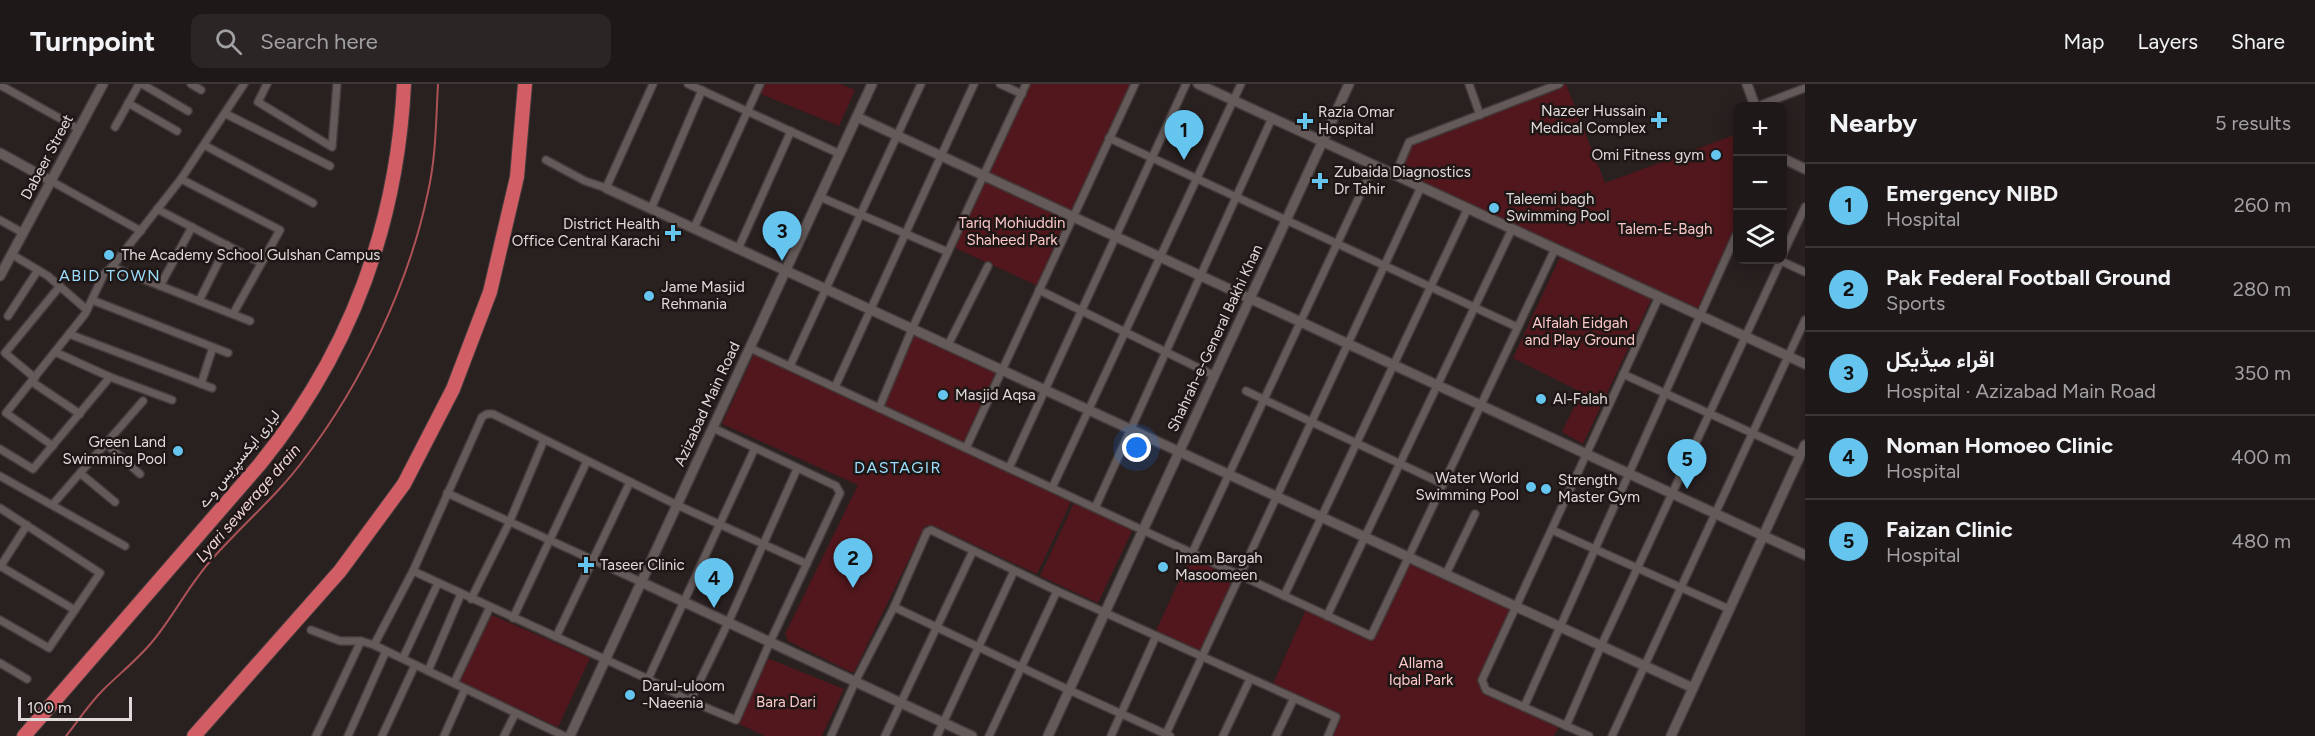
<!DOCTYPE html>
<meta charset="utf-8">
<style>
:root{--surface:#1f1818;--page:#2c2525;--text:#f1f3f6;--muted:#a1a0a2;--line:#3c3737;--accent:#65c5ef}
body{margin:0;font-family:Figtree,Vazirmatn,sans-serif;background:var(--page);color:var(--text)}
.controls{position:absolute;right:18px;top:18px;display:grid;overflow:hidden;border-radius:12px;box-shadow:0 3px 15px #0003}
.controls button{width:54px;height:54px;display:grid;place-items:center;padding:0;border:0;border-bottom:2px solid var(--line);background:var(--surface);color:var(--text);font:30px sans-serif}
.scale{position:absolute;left:18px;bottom:15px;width:114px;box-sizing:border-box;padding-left:6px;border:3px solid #e0dada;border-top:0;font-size:16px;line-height:21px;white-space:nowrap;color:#e0dada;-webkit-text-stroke:4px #1f1716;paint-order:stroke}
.you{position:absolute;left:1137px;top:364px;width:21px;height:21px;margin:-15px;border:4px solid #fff;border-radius:50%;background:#1a73e8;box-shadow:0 0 0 9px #1a73e833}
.badge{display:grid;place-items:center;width:39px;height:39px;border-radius:50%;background:var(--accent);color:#111;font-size:20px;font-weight:700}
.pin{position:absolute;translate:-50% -50px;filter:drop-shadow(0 2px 3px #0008)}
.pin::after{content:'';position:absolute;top:32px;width:21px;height:18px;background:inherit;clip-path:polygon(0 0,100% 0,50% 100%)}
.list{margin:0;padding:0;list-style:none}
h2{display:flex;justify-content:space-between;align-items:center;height:78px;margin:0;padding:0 24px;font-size:26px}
h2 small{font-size:20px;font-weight:400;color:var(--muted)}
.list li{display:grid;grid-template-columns:39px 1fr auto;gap:18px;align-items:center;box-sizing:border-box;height:84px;padding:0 24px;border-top:2px solid var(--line)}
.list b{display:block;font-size:22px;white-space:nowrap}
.list p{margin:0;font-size:20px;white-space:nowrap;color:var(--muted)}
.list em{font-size:20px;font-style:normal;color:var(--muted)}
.icon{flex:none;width:33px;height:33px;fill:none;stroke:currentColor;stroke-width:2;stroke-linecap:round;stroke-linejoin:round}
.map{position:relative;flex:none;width:1805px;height:652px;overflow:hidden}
header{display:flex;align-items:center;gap:36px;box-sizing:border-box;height:84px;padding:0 30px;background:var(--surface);border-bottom:2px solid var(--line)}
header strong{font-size:28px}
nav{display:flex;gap:33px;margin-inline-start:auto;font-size:21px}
.search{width:420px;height:54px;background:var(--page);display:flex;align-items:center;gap:15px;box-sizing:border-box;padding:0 21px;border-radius:12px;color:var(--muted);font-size:22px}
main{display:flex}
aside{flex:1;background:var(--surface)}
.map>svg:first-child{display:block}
.green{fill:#51171c}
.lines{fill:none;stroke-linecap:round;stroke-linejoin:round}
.stream{stroke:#ac5256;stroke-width:2}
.minor-casing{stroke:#433b3b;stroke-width:10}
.tertiary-casing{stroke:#433b3b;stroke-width:12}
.motorway-casing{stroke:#433b3b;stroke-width:16}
.minor{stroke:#645a59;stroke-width:7}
.tertiary{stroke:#645a59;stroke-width:9}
.motorway{stroke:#d05e64;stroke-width:14}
.poi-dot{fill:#65c5ef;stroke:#1f1716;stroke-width:2}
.labels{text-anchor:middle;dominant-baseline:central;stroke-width:5;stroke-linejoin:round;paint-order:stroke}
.poi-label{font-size:15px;fill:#e0dada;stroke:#1f1716;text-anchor:start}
.street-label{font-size:15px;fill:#e0dada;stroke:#1f1716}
.park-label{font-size:15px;fill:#fbc7c7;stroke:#1f1716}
.neighbourhood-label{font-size:16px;letter-spacing:1.5px;fill:#9bddfd;stroke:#1f1716}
.water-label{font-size:16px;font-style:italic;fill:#efd5d4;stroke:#1f1716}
</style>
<header>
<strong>Turnpoint</strong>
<div class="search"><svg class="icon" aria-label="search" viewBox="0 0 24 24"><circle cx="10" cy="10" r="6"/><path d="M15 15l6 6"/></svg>Search here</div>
<nav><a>Map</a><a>Layers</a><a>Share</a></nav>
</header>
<main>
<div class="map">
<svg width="1805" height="652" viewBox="0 0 1805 652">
<rect width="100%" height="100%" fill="#292020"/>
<g class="green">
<polygon points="760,0 840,0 855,6 839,42 756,8"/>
<polygon points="1026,0 1135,0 1040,203 951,162"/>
<polygon points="1560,0 1566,0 1605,99 1737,50 1737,147 1700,231 1395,91 1409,58"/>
<polygon points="1560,173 1652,214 1583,360 1562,348 1581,308 1513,274"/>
<polygon points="912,245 1002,286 966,364 879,324"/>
<polygon points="754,270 1071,418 1037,490 932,441 925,442 854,588 851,588 788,557 785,550 858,401 722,340"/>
<polygon points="1074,419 1133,445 1098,519 1040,492"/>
<polygon points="1192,469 1240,492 1202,573 1154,551"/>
<polygon points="1408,473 1517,523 1482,596 1484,602 1561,639 1554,652 1328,652 1336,633 1271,604 1307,523 1371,552"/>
<polygon points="492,531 590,574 558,643 458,598"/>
<polygon points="767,574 844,605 822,652 765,652 737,639"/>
</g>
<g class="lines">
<path class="stream" d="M 66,652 C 78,637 89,620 103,606 C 119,590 137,576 152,558 C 174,532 189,500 213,474 C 243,440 278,411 305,374 C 362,299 409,200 428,108 C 436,73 436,36 438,0"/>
<defs>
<g id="minor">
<polyline points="142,0 188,27"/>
<polyline points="191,0 201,6"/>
<polyline points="267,0 258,18 332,63 337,0"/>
<polyline points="688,0 840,70"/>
<polyline points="1000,0 1022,10"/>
<polyline points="1469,0 1480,31"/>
<polyline points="0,1 79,45"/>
<polyline points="128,19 177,47"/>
<polyline points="1758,22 1805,4"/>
<polyline points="226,30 330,82"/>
<polyline points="115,43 139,0"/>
<polyline points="1109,54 1517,243"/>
<polyline points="204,61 313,119"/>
<polyline points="546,76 585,97 606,104 653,0"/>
<polyline points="1395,91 1409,58 1559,0"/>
<polyline points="181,95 280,146 233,230"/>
<polyline points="51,97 141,147"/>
<polyline points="820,113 948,168"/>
<polyline points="157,125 261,179"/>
<polyline points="651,125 702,6"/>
<polyline points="0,136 23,149"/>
<polyline points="694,144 760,0"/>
<polyline points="738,165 791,47"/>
<polyline points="11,170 48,192 87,226"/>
<polyline points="1782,172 1805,123"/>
<polyline points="1779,176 1805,188"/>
<polyline points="112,183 181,95 244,0"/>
<polyline points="160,202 192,143"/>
<polyline points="1039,206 1215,292"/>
<polyline points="92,216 228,269"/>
<polyline points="199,217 227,161"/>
<polyline points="8,232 38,186"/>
<polyline points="69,250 212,304"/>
<polyline points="948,261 988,182"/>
<polyline points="750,264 1371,552 1555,165"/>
<polyline points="55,268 110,293 172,316"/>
<polyline points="790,282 921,0"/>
<polyline points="1623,290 1800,371"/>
<polyline points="35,294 5,269 60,202"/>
<polyline points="32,298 80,330"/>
<polyline points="201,300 213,263"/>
<polyline points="835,303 974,0"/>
<polyline points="1246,307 1443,400"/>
<polyline points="879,324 912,245 1026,0"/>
<polyline points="106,360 140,390"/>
<polyline points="53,362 6,329 85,230 104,190 112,183 250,237"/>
<polyline points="966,364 1135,0"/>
<polyline points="0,365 33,385 110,293"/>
<polyline points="1009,384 1186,0"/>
<polyline points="80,389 115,418"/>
<polyline points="0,392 125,462"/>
<polyline points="1052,404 1241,0"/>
<polyline points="447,409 641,498"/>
<polyline points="53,420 143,317"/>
<polyline points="0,424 100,489 49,564 0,536"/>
<polyline points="1095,424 1272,34"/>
<polyline points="1552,446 1729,525"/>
<polyline points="1192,469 1374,81"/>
<polyline points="0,482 75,526"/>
<polyline points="0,483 27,441"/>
<polyline points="413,487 648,595 690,617 736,636 770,558 840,409 836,402 713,344"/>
<polyline points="1446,490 1475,430"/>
<polyline points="1284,512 1468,124"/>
<polyline points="471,515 509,439 544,356"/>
<polyline points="894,523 927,448 931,446 1057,507 1336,633 1328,652"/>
<polyline points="1327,532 1512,145"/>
<polyline points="513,534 587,377"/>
<polyline points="311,546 340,557 361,557 374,561 564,652"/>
<polyline points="556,553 630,398"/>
<polyline points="374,561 413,487 482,333 487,330 493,330 677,421 807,480"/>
<polyline points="403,574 438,499"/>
<polyline points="0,579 27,595"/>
<polyline points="428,587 461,510"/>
<polyline points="648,595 755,364"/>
<polyline points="454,599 490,523"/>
<polyline points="690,617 728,539 797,385"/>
<polyline points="1524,623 1738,147"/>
<polyline points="1566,642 1601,562 1781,176"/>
<polyline points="316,652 361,557"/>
<polyline points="348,652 386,567"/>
<polyline points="382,652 415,581"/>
<polyline points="444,652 465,605"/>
<polyline points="504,652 515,630"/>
<polyline points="831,652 855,598 894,523 1069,606 1170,652"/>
<polyline points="885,652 973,467"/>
<polyline points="937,652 1014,487"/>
<polyline points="989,652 1057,507"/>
<polyline points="1111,652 1156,552"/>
<polyline points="1165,652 1421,103"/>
<polyline points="1223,652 1250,595"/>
<polyline points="1276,652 1294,614"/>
<polyline points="1589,652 1486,606 1482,596 1659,213"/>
<polyline points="1612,652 1805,236"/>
</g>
<g id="tertiary">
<polyline points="1198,0 1805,280"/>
<polyline points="1747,0 1755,22"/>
<polyline points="857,33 1805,471"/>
<polyline points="0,69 51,97"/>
<polyline points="1782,74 1805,85"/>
<polyline points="606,104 1693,604"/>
<polyline points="0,192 103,0"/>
<polyline points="641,498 972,652"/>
<polyline points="570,652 872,0"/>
<polyline points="1048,652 1349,0"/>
<polyline points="1671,652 1805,361"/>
</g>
<g id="motorway">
<path d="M 24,652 L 260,380 C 350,269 397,142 404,0"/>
<polyline points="194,652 340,487 404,400 453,305 490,208 517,93 525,0"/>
</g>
</defs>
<use href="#minor" class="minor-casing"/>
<use href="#tertiary" class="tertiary-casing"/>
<use href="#motorway" class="motorway-casing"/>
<use href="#minor" class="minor"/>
<use href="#tertiary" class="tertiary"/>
<use href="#motorway" class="motorway"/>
</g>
<g class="poi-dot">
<path d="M1656 27h6v6h6v6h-6v6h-6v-6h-6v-6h6z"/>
<path d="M1302 28h6v6h6v6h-6v6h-6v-6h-6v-6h6z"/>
<circle cx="1716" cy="71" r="6"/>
<path d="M1317 88h6v6h6v6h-6v6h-6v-6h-6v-6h6z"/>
<circle cx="1494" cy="124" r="6"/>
<path d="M670 140h6v6h6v6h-6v6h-6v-6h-6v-6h6z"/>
<circle cx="109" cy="171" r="6"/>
<circle cx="649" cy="212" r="6"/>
<circle cx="943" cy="311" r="6"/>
<circle cx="1541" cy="315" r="6"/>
<circle cx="178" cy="367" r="6"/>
<circle cx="1531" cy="403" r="6"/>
<circle cx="1546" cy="405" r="6"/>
<path d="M583 472h6v6h6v6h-6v6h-6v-6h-6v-6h6z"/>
<circle cx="1163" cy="483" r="6"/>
<circle cx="630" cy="611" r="6"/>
</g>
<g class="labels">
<g class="poi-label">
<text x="1646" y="27" text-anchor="end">Nazeer Hussain<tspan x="1646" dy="17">Medical Complex</tspan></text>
<text x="1318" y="28">Razia Omar<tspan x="1318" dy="17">Hospital</tspan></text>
<text x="1704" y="71" text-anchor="end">Omi Fitness gym</text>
<text x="1334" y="88">Zubaida Diagnostics<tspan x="1334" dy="17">Dr Tahir</tspan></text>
<text x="1506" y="115">Taleemi bagh<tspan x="1506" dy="17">Swimming Pool</tspan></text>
<text x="660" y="140" text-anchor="end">District Health<tspan x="660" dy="17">Office Central Karachi</tspan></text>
<text x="121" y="171">The Academy School Gulshan Campus</text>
<text x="661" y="203">Jame Masjid<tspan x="661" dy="17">Rehmania</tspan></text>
<text x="955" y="311">Masjid Aqsa</text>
<text x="1553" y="315">Al-Falah</text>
<text x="166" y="358" text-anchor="end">Green Land<tspan x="166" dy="17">Swimming Pool</tspan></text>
<text x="1519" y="394" text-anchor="end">Water World<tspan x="1519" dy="17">Swimming Pool</tspan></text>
<text x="1558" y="396">Strength<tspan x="1558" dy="17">Master Gym</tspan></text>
<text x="1175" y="474">Imam Bargah<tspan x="1175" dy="17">Masoomeen</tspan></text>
<text x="600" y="481">Taseer Clinic</text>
<text x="642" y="602">Darul-uloom<tspan x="642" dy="17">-Naeenia</tspan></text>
</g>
<g class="street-label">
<text transform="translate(47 73) rotate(-62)">Dabeer Street</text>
<text transform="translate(1215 254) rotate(-65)">Shahrah-e-General Bakhi Khan</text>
<text transform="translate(707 320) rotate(-65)">Azizabad Main Road</text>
<text transform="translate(239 375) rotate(-51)">لیاری ایکسپریس وے</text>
</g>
<g class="park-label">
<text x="1012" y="139">Tariq Mohiuddin<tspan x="1012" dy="17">Shaheed Park</tspan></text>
<text x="1665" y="145">Talem-E-Bagh</text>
<text x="1580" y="239">Alfalah Eidgah<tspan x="1580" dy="17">and Play Ground</tspan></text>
<text x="1421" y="579">Allama<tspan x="1421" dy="17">Iqbal Park</tspan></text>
<text x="786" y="618">Bara Dari</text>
</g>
<g class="neighbourhood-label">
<text x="110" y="191">ABID TOWN</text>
<text x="898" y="383">DASTAGIR</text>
</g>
<g class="water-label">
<text transform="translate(248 419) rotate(-49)">Lyari sewerage drain</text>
</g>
</g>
</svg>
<div class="controls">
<button>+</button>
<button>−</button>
<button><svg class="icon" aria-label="layers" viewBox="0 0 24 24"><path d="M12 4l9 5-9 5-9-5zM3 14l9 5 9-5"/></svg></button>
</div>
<div class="scale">100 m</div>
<div class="you"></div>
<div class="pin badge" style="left:1184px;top:76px">1</div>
<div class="pin badge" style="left:853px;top:504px">2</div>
<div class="pin badge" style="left:782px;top:177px">3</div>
<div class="pin badge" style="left:714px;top:524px">4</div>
<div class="pin badge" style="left:1687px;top:405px">5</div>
</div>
<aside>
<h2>Nearby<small>5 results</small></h2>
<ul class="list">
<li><span class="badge">1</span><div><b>Emergency NIBD</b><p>Hospital</p></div><em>260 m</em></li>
<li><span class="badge">2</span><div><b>Pak Federal Football Ground</b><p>Sports</p></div><em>280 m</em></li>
<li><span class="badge">3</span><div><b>اقراء میڈیکل</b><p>Hospital · Azizabad Main Road</p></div><em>350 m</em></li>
<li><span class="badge">4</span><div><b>Noman Homoeo Clinic</b><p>Hospital</p></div><em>400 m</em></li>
<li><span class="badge">5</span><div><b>Faizan Clinic</b><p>Hospital</p></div><em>480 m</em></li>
</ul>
</aside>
</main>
